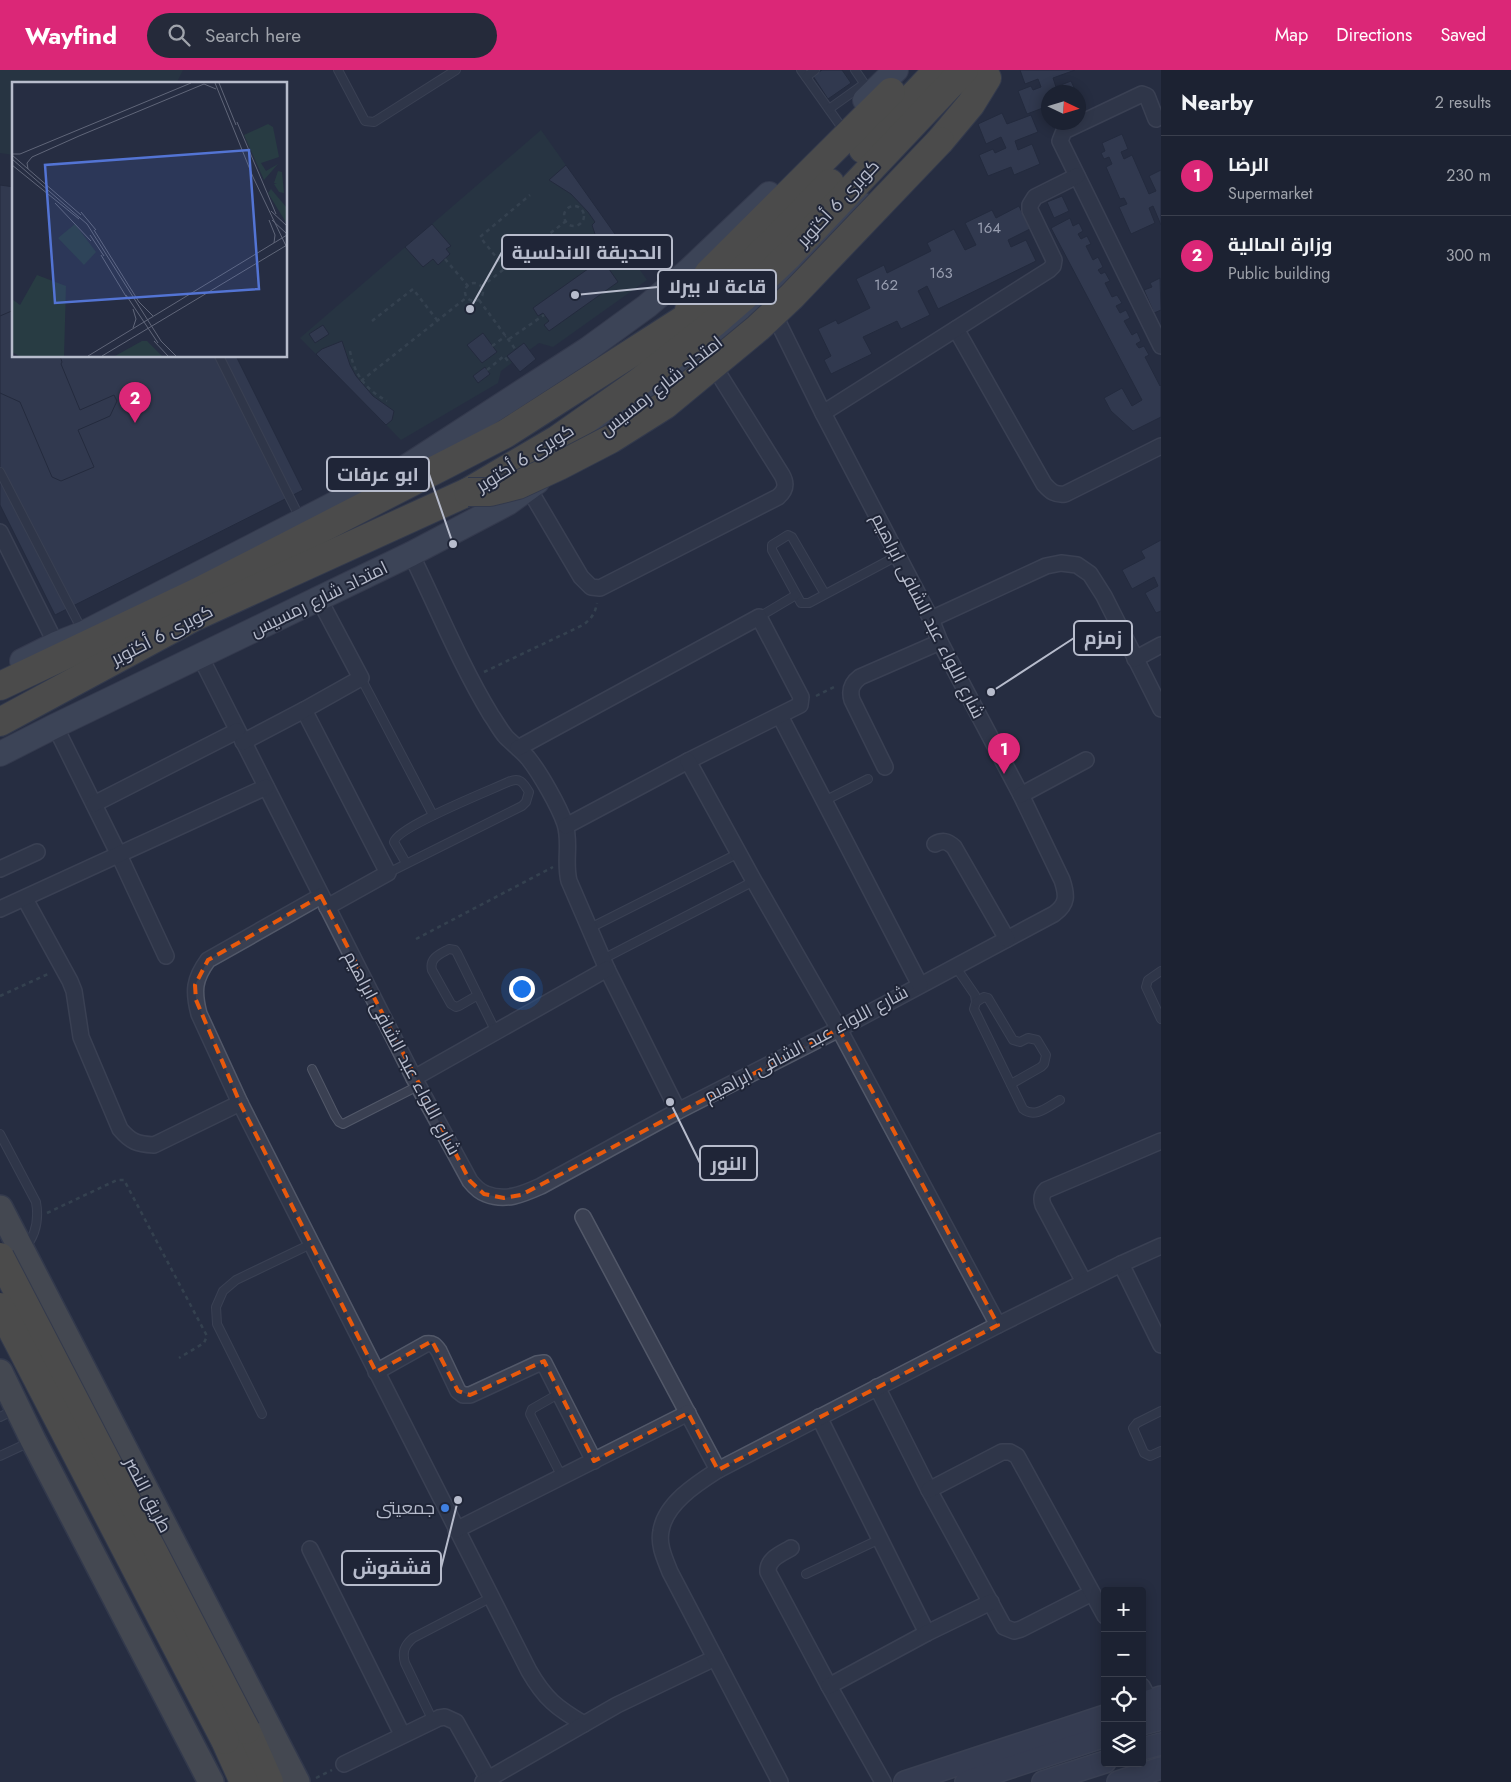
<!DOCTYPE html>
<meta charset="utf-8">
<style>
:root{--surface:#1c2232;--page:#252a3a;--text:#f1f3f6;--muted:#a0a4ac;--line:#3a3f4d;--accent:#db2777}
body{margin:0;font-family:Jost,Cairo,sans-serif;background:var(--page);color:var(--text)}
.controls{position:absolute;right:15px;bottom:15px;display:grid;overflow:hidden;border-radius:5px;box-shadow:0 2px 12px #0003}
.controls button{width:45px;height:45px;display:grid;place-items:center;padding:0;border:0;border-bottom:1px solid var(--line);background:var(--surface);color:var(--text);font:25px sans-serif}
.compass{position:absolute;left:1041px;top:15px;width:45px;height:45px;border-radius:50%;background:var(--surface);box-shadow:0 2px 12px #0003;rotate:94deg}
.you{position:absolute;left:521px;top:918px;width:18px;height:18px;margin:-12px;border:4px solid #fff;border-radius:50%;background:#1a73e8;box-shadow:0 0 0 8px #1a73e833}
.badge{display:grid;place-items:center;width:32px;height:32px;border-radius:50%;background:var(--accent);color:#fff;font-size:16px;font-weight:700}
.pin{position:absolute;translate:-50% -41px;filter:drop-shadow(0 1px 2px #0008)}
.pin::after{content:'';position:absolute;top:26px;width:18px;height:15px;background:inherit;clip-path:polygon(0 0,100% 0,50% 100%)}
.list{margin:0;padding:0;list-style:none}
h2{display:flex;justify-content:space-between;align-items:center;height:65px;margin:0;padding:0 20px;font-size:21px}
h2 small{font-size:16px;font-weight:400;color:var(--muted)}
.list li{display:grid;grid-template-columns:32px 1fr auto;gap:15px;align-items:center;box-sizing:border-box;height:80px;padding:0 20px;border-top:1px solid var(--line)}
.list b{display:block;font-size:19px;white-space:nowrap}
.list p{margin:0;font-size:16px;white-space:nowrap;color:var(--muted)}
.list em{font-size:16px;font-style:normal;color:var(--muted)}
.icon{flex:none;width:28px;height:28px;fill:none;stroke:currentColor;stroke-width:2;stroke-linecap:round;stroke-linejoin:round}
.map{position:relative;flex:none;width:1161px;height:1712px;overflow:hidden}
header{display:flex;align-items:center;gap:30px;box-sizing:border-box;height:70px;padding:0 25px;background:var(--accent);color:#fff}
header strong{font-size:24px}
nav{display:flex;gap:28px;margin-inline-start:auto;font-size:18px}
.search{width:350px;height:45px;background:var(--page);display:flex;align-items:center;gap:12px;box-sizing:border-box;padding:0 18px;border-radius:28px;color:var(--muted);font-size:19px}
main{display:flex}
aside{flex:1;background:var(--surface)}
.map>svg:first-child{display:block}
.green{fill:#283c43}
.building{fill:#3f4860;stroke:#212739}
.lines{fill:none;stroke-linecap:round;stroke-linejoin:round}
.service-casing{stroke:#525869;stroke-width:10}
.minor-casing{stroke:#525869;stroke-width:18}
.secondary-casing{stroke:#525869;stroke-width:24}
.primary-casing{stroke:#44495b;stroke-width:26}
.trunk-casing{stroke:#424859;stroke-width:28}
.motorway-casing{stroke:#424859;stroke-width:30}
.path{stroke:#465960;stroke-width:2.5;stroke-dasharray:4 4;stroke-linecap:butt}
.service{stroke:#3a4052;stroke-width:8}
.minor{stroke:#3a4052;stroke-width:15}
.secondary{stroke:#484e65;stroke-width:21}
.primary{stroke:#585f72;stroke-width:24}
.trunk{stroke:#686864;stroke-width:25}
.motorway{stroke:#787057;stroke-width:28}
.motorway-bridge-casing{stroke:#424859;stroke-width:30;stroke-linecap:butt}
.motorway-bridge{stroke:#787057;stroke-width:28}
.marked{fill:none;stroke:#e8590c;stroke-width:4;stroke-dasharray:10 6;stroke-linejoin:round}
.shop-dot{fill:#3f7fe0;stroke:#1f2537;stroke-width:2}
.labels{text-anchor:middle;dominant-baseline:central;stroke-width:4;stroke-linejoin:round;paint-order:stroke}
.number-label{font-size:15px;fill:#999fb1}
.street-label{font-size:18px;fill:#b7bccc;stroke:#1f2537}
.poi-label{font-size:18px;fill:#b7bccc;stroke:#1f2537;text-anchor:end}
.inset-road{fill:none;stroke:#606679;stroke-width:1}
.view{fill:#5374d4;fill-opacity:0.15;stroke:#5374d4;stroke-width:2.5}
.inset-edge{fill:none;stroke:#b7bccc;stroke-width:2.5}
.leader{fill:none;stroke:#b7bccc;stroke-width:2}
.callout-dot{fill:#b7bccc;stroke:#1f2537;stroke-width:2}
.callout{fill:#1f2537;stroke:#b7bccc;stroke-width:2}
.callout-label{font-size:19px;text-anchor:middle;font-weight:bold;fill:#b7bccc}
</style>
<header>
<strong>Wayfind</strong>
<div class="search"><svg class="icon" aria-label="search" viewBox="0 0 24 24"><circle cx="10" cy="10" r="6"/><path d="M15 15l6 6"/></svg>Search here</div>
<nav><a>Map</a><a>Directions</a><a>Saved</a></nav>
</header>
<main>
<div class="map">
<svg width="1161" height="1712" viewBox="0 0 1161 1712">
<rect width="100%" height="100%" fill="#262d42"/>
<g class="green">
<polygon points="0,0 183,0 176,14 14,14 14,85 0,83"/>
<polygon points="541,60 647,210 553,277 539,273 501,301 498,313 401,370 300,268"/>
</g>
<g class="building">
<polygon points="822,0 842,0 851,13 828,29 813,6"/>
<polygon points="1020,0 1075,0 1053,8 1056,17 1071,11 1076,22 1048,22 1048,36 1027,44 1018,21 1031,16 1033,20 1041,17 1038,9 1025,14"/>
<polygon points="1002,43 1007,54 1031,45 1038,62 1015,71 1018,80 1032,74 1040,94 1014,105 1011,97 988,106 979,85 993,79 995,83 1006,78 1001,67 986,74 978,54"/>
<polygon points="1122,64 1128,79 1121,82 1124,89 1132,85 1149,124 1156,121 1149,106 1161,100 1161,155 1153,136 1149,138 1155,153 1131,164 1119,137 1127,134 1124,128 1120,129 1106,97 1112,94 1109,87 1104,89 1101,83 1105,81 1102,73"/>
<polygon points="566,95 622,174 601,182 592,155 595,152 588,142 571,124 549,110"/>
<polygon points="0,115 14,117 14,286 236,286 303,420 55,545 0,435"/>
<polygon points="1062,126 1069,141 1054,148 1047,132"/>
<polygon points="1019,136 1030,159 1008,170 1011,177 1026,170 1036,191 938,239 927,216 918,221 930,245 901,259 897,251 863,267 872,284 831,304 824,290 831,286 818,259 836,250 838,254 870,238 856,209 884,195 887,203 931,181 927,173 954,159 965,180 976,175 965,153 992,140 996,148"/>
<polygon points="1070,148 1073,156 1079,153 1083,161 1078,164 1081,169 1087,166 1091,174 1086,176 1093,190 1098,187 1103,197 1098,200 1101,204 1105,202 1110,211 1105,213 1112,227 1117,225 1122,233 1116,236 1120,243 1126,240 1130,248 1124,251 1132,265 1137,262 1141,271 1136,274 1139,278 1144,276 1149,285 1145,287 1160,316 1161,315 1161,347 1133,361 1111,341 1104,328 1122,318 1132,336 1142,330 1051,158"/>
<polygon points="432,154 451,176 446,179 450,184 438,195 433,189 423,197 405,177"/>
<polygon points="602,189 618,212 549,261 544,255 549,251 543,243 538,246 533,238"/>
<polygon points="1160,208 1161,240 1154,243 1144,220 1152,217 1150,213"/>
<polygon points="14,240 14,286 60,286 62,292 61,294 80,340 114,325 117,331 110,346 78,360 94,397 61,411 52,407 20,332 0,323 0,246"/>
<polygon points="323,255 329,264 315,273 309,264"/>
<polygon points="483,263 497,282 482,293 467,275"/>
<polygon points="342,271 350,295 356,306 373,326 394,341 392,350 386,355 316,284 322,279"/>
<polygon points="524,273 536,289 520,302 507,286"/>
<polygon points="485,297 490,304 478,313 473,306"/>
<polygon points="1161,470 1161,541 1156,543 1145,523 1158,516 1154,507 1132,519 1122,500 1145,488 1141,481"/>
</g>
<g class="lines">
<defs>
<g id="service">
<polyline points="338,0 365,51 374,52 456,0"/>
<polyline points="801,0 840,55"/>
<polyline points="855,0 866,16"/>
<polyline points="806,7 815,0"/>
<polyline points="829,39 864,14"/>
<polyline points="219,286 300,448"/>
<polyline points="0,402 82,560"/>
<polyline points="825,524 792,467 788,465 772,475 772,480 801,533 809,533 897,486"/>
<polyline points="759,547 796,525"/>
<polyline points="361,608 433,745"/>
<polyline points="824,731 868,709"/>
<path d="M 388,803 L 522,736 L 526,732 L 529,722 C 523,712 520,707 508,712 C 491,720 397,757 394,772 L 406,793"/>
<polyline points="590,858 739,783"/>
<polyline points="603,889 754,811"/>
<path d="M 955,896 L 975,925 L 976,932 L 974,939 L 1023,1039 C 1035,1049 1049,1036 1060,1030"/>
<polyline points="1161,901 1148,910 1146,917 1161,949"/>
<path d="M 478,925 L 459,936 L 456,937 L 451,934 L 432,900 C 429,888 440,884 449,879 L 455,880 L 457,883 L 496,962"/>
<polyline points="976,932 984,927 988,928 1013,970 1020,972 1028,968 1037,970 1046,985 1044,994 1041,997 1011,1014"/>
<polyline points="312,999 335,1046 339,1052 343,1054 418,1016"/>
<path d="M 0,1064 L 36,1132 C 39,1149 36,1165 25,1178"/>
<polyline points="560,1323 532,1339 530,1344 562,1407"/>
<polyline points="1161,1341 1137,1353 1133,1358 1144,1383 1150,1386 1161,1381"/>
<polyline points="262,1344 217,1254 216,1237 223,1221 236,1210 311,1174"/>
<polyline points="0,1347 14,1340"/>
<polyline points="0,1386 30,1372"/>
<polyline points="806,1504 880,1469"/>
<path d="M 433,1651 L 405,1593 C 402,1582 404,1576 413,1568 L 490,1528"/>
</g>
<g id="minor">
<polyline points="1156,49 1147,26 1142,24 1064,61 1060,71 1161,276"/>
<path d="M 956,259 L 1044,414 C 1051,422 1055,425 1065,424 L 1161,376"/>
<polyline points="823,343 1049,200 1053,196 1054,190 1030,140 1030,135 1035,127 1077,106"/>
<path d="M 529,419 L 581,507 L 591,517 L 600,518 L 778,427 C 786,420 787,414 782,405 L 710,290"/>
<polyline points="0,462 56,574"/>
<path d="M 411,484 C 437,537 460,594 491,645 C 496,652 500,660 506,667 C 513,674 521,680 528,688 C 540,703 559,736 565,754 C 571,773 564,792 569,811 L 607,899 L 678,1041"/>
<polyline points="931,549 1046,496 1061,493 1077,495 1090,504 1104,526 1161,639"/>
<path d="M 200,586 L 414,1008 L 470,1111 C 474,1116 480,1122 486,1124 C 506,1132 523,1124 541,1116 L 678,1041 L 839,959 L 1054,844 C 1068,834 1067,825 1062,810 L 1021,725 L 940,572 L 931,549 L 823,343 L 771,238"/>
<polyline points="1135,589 1161,575"/>
<polyline points="304,640 388,803 327,837"/>
<polyline points="780,646 920,915"/>
<polyline points="55,656 119,785 166,886"/>
<polyline points="243,672 304,640 361,608 319,529"/>
<polyline points="518,678 759,547 801,627 800,635 688,691 566,756"/>
<polyline points="688,691 754,811 839,959 998,1255"/>
<path d="M 885,697 L 852,630 C 849,620 852,613 860,607 L 940,572"/>
<polyline points="1021,725 1086,690"/>
<polyline points="94,734 237,661"/>
<path d="M 935,774 C 943,770 947,771 954,777 L 1007,869"/>
<polyline points="0,799 37,782"/>
<path d="M 321,826 L 208,890 C 194,909 193,921 199,944 L 240,1033 L 529,1601 C 545,1629 557,1638 584,1654"/>
<path d="M 25,829 L 70,911 L 74,921 L 81,967 L 120,1059 C 131,1072 137,1074 154,1075 L 240,1033"/>
<polyline points="0,839 266,717"/>
<polyline points="414,1008 607,899"/>
<polyline points="583,1147 718,1400"/>
<polyline points="1121,1194 1161,1275"/>
<path d="M 1084,1212 L 1043,1135 C 1041,1129 1041,1125 1046,1120 L 1161,1071"/>
<path d="M 376,1302 L 426,1274 C 433,1273 435,1275 439,1281 L 458,1321 L 463,1325 L 470,1325 L 537,1294 L 544,1293 L 594,1391"/>
<polyline points="877,1317 929,1420 1004,1557 1014,1561 1021,1559 1092,1523"/>
<polyline points="819,1347 927,1563"/>
<polyline points="929,1420 1002,1382 1010,1382 1017,1386 1105,1546"/>
<polyline points="456,1460 688,1343"/>
<path d="M 791,1478 C 781,1484 767,1489 768,1502 L 829,1616 L 883,1712"/>
<polyline points="310,1479 402,1664"/>
<polyline points="829,1616 927,1563 991,1532"/>
<polyline points="1142,1616 1150,1631"/>
<polyline points="344,1694 439,1648 445,1647 456,1652 488,1709"/>
<polyline points="483,1712 617,1635 715,1588"/>
<path d="M 780,1712 L 670,1502 C 665,1489 658,1475 661,1461 C 665,1434 696,1414 718,1400 L 998,1255 L 1121,1194 L 1161,1176"/>
</g>
<g id="secondary">
<polyline points="1142,1633 1161,1627"/>
<polyline points="1142,1654 1161,1649"/>
<polyline points="1142,1679 1161,1674"/>
<polyline points="905,1712 1105,1646"/>
<polyline points="966,1712 1105,1666"/>
<polyline points="1043,1712 1105,1692"/>
<polyline points="1118,1712 1161,1698"/>
</g>
<g id="primary">
<polyline points="865,30 896,0"/>
<polyline points="605,360 705,282 767,230 861,134"/>
<polyline points="22,591 56,574 84,563 406,397 588,279 647,236 687,202 769,124"/>
<polyline points="0,684 55,656 411,484 508,433 537,412"/>
</g>
<g id="trunk">
<polyline points="0,1138 297,1712"/>
<polyline points="0,1302 33,1370 211,1712"/>
</g>
<g id="motorway">
<polyline points="940,71 971,34 987,8"/>
<polyline points="863,79 938,0"/>
<polyline points="689,240 692,229 709,203 891,22"/>
<polyline points="0,616 198,522 505,364 686,248 736,207 771,174 830,113"/>
<polyline points="0,652 194,547 468,422 558,369 639,312 715,252 753,219 789,185 964,0"/>
<polyline points="246,1660 269,1712"/>
<polyline points="225,1670 244,1712"/>
</g>
</defs>
<use href="#service" class="service-casing"/>
<use href="#minor" class="minor-casing"/>
<use href="#secondary" class="secondary-casing"/>
<use href="#primary" class="primary-casing"/>
<use href="#trunk" class="trunk-casing"/>
<use href="#motorway" class="motorway-casing"/>
<g class="path">
<circle cx="574" cy="146" r="10"/>
<polyline points="445,189 468,216"/>
<polyline points="505,198 480,167 530,125"/>
<circle cx="474" cy="222" r="9"/>
<polyline points="481,217 566,151"/>
<polyline points="479,230 516,280"/>
<polyline points="372,251 413,219 437,250"/>
<polyline points="509,269 544,245"/>
<polyline points="492,276 506,266"/>
<path d="M 350,281 C 354,304 366,320 387,331"/>
<polyline points="487,300 504,286 508,291 510,289"/>
<polyline points="361,311 466,228"/>
<path d="M 484,602 L 583,555 C 591,549 595,544 597,533"/>
<polyline points="816,626 836,616"/>
<polyline points="416,869 553,797"/>
<polyline points="0,926 48,904"/>
<polyline points="47,1143 117,1110 124,1110 207,1266 204,1273 179,1288"/>
<polyline points="316,1708 332,1700"/>
</g>
<use href="#service" class="service"/>
<use href="#minor" class="minor"/>
<use href="#secondary" class="secondary"/>
<use href="#primary" class="primary"/>
<use href="#trunk" class="trunk"/>
<use href="#motorway" class="motorway"/>
<defs>
<g id="motorway-bridge">
<polyline points="468,422 490,422 518,415 559,396 611,369 665,335 758,258 792,226 940,71"/>
<polyline points="0,1187 246,1660"/>
<polyline points="0,1237 225,1670"/>
</g>
</defs>
<use href="#motorway-bridge" class="motorway-bridge-casing"/>
<use href="#motorway-bridge" class="motorway-bridge"/>
</g>
<path d="M0 0H1161V1712H0ZM 321,826 L 470,1111 L 484,1124 L 504,1128 L 521,1125 L 839,959 L 998,1255 L 718,1400 L 688,1343 L 594,1391 L 544,1291 L 470,1325 L 458,1321 L 432,1271 L 376,1302 L 240,1033 L 196,930 L 195,915 L 208,890 Z" fill="#262d42" fill-opacity=".55" fill-rule="evenodd"/>
<path class="marked" d="M 321,826 L 470,1111 L 484,1124 L 504,1128 L 521,1125 L 839,959 L 998,1255 L 718,1400 L 688,1343 L 594,1391 L 544,1291 L 470,1325 L 458,1321 L 432,1271 L 376,1302 L 240,1033 L 196,930 L 195,915 L 208,890 Z"/>
<circle class="shop-dot" cx="445" cy="1438" r="5"/>
<g class="labels">
<g class="number-label">
<text x="989" y="158">164</text>
<text x="941" y="203">163</text>
<text x="886" y="215">162</text>
</g>
<g class="street-label">
<text transform="translate(838 133) rotate(-47)">كوبرى 6 أكتوبر</text>
<text transform="translate(661 316) rotate(-38)">امتداد شارع رمسيس</text>
<text transform="translate(525 388) rotate(-32)">كوبرى 6 أكتوبر</text>
<text transform="translate(319 529) rotate(-26)">امتداد شارع رمسيس</text>
<text transform="translate(928 546) rotate(63)">شارع اللواء عبد الشافى ابراهيم</text>
<text transform="translate(162 565) rotate(-27)">كوبرى 6 أكتوبر</text>
<text transform="translate(806 974) rotate(-28)">شارع اللواء عبد الشافى ابراهيم</text>
<text transform="translate(402 983) rotate(62)">شارع اللواء عبد الشافى ابراهيم</text>
<text transform="translate(148 1425) rotate(63)">طريق النصر</text>
</g>
<g class="poi-label">
<text x="435" y="1438">جمعيتى</text>
</g>
</g>
<g transform="translate(12 12)">
<rect width="275" height="275" fill="#262d42"/>
<path d="M 256,42 L 261,45 L 267,75 L 249,81 L 254,89 L 266,82 L 252,98 L 232,53 ZM 266,89 L 270,90 L 272,111 L 267,110 L 262,102 L 265,101 L 262,101 ZM 259,107 L 275,126 L 275,142 L 256,111 ZM 63,142 L 84,170 L 72,183 L 46,156 ZM 25,193 L 54,204 L 52,274 L 7,274 L 0,270 L 0,217 L 8,223 ZM 130,259 L 135,259 L 150,274 L 103,274 Z" fill="#283c43"/>
<path class="inset-road" d="M 203,1 L 241,95 L 275,166M 207,1 L 224,43M 225,40 L 264,132M 0,72 L 8,72 L 179,1M 0,73 L 69,133M 0,77 L 75,142 L 149,259 L 164,274M 0,83 L 67,137M 16,87 L 15,81 L 20,75 L 67,54 L 192,2 L 204,7M 43,121 L 79,159M 259,129 L 275,144M 69,130 L 84,148M 257,138 L 263,153 L 262,161M 260,138 L 275,152M 82,148 L 127,220 L 141,234M 78,153 L 92,174M 89,173 L 115,216M 114,213 L 146,261M 121,246 L 124,237 L 121,227M 142,259 L 156,274M 76,274 L 275,153M 90,274 L 275,163"/>
<path class="view" d="M 237,68 L 247,207 L 43,221 L 33,83 Z"/>
<rect width="275" height="275" class="inset-edge"/>
</g>
<path class="leader" d="M470 239L502 182M575 225L658 217M453 474L429 404M991 622L1074 568M670 1032L700 1093M458 1430L441 1498"/>
<g class="callout-dot">
<circle cx="470" cy="239" r="5"/>
<circle cx="575" cy="225" r="5"/>
<circle cx="453" cy="474" r="5"/>
<circle cx="991" cy="622" r="5"/>
<circle cx="670" cy="1032" r="5"/>
<circle cx="458" cy="1430" r="5"/>
</g>
<g class="callout">
<rect x="502" y="165" width="170" height="34" rx="5"/>
<rect x="658" y="200" width="118" height="34" rx="5"/>
<rect x="327" y="387" width="102" height="34" rx="5"/>
<rect x="1074" y="551" width="58" height="34" rx="5"/>
<rect x="700" y="1076" width="57" height="34" rx="5"/>
<rect x="342" y="1481" width="99" height="34" rx="5"/>
</g>
<g class="callout-label">
<text x="587" y="189">الحديقة الاندلسية</text>
<text x="717" y="223">قاعة لا بيرلا</text>
<text x="378" y="411">ابو عرفات</text>
<text x="1103" y="574">زمزم</text>
<text x="729" y="1100">النور</text>
<text x="392" y="1504">قشقوش</text>
</g>
</svg>
<div class="controls">
<button>+</button>
<button>−</button>
<button><svg class="icon" aria-label="locate" viewBox="0 0 24 24"><circle cx="12" cy="12" r="6"/><path d="M12 2v4M12 18v4M2 12h4M18 12h4"/></svg></button>
<button><svg class="icon" aria-label="layers" viewBox="0 0 24 24"><path d="M12 4l9 5-9 5-9-5zM3 14l9 5 9-5"/></svg></button>
</div>
<svg class="compass" viewBox="-18 -18 36 36"><path d="M0-13l5 13h-10z" fill="#e53935"/><path d="M0 13l5-13h-10z" fill="#a0a4ac"/></svg>
<div class="you"></div>
<div class="pin badge" style="left:1004px;top:704px">1</div>
<div class="pin badge" style="left:135px;top:353px">2</div>
</div>
<aside>
<h2>Nearby<small>2 results</small></h2>
<ul class="list">
<li><span class="badge">1</span><div><b>الرضا</b><p>Supermarket</p></div><em>230 m</em></li>
<li><span class="badge">2</span><div><b>وزارة المالية</b><p>Public building</p></div><em>300 m</em></li>
</ul>
</aside>
</main>
